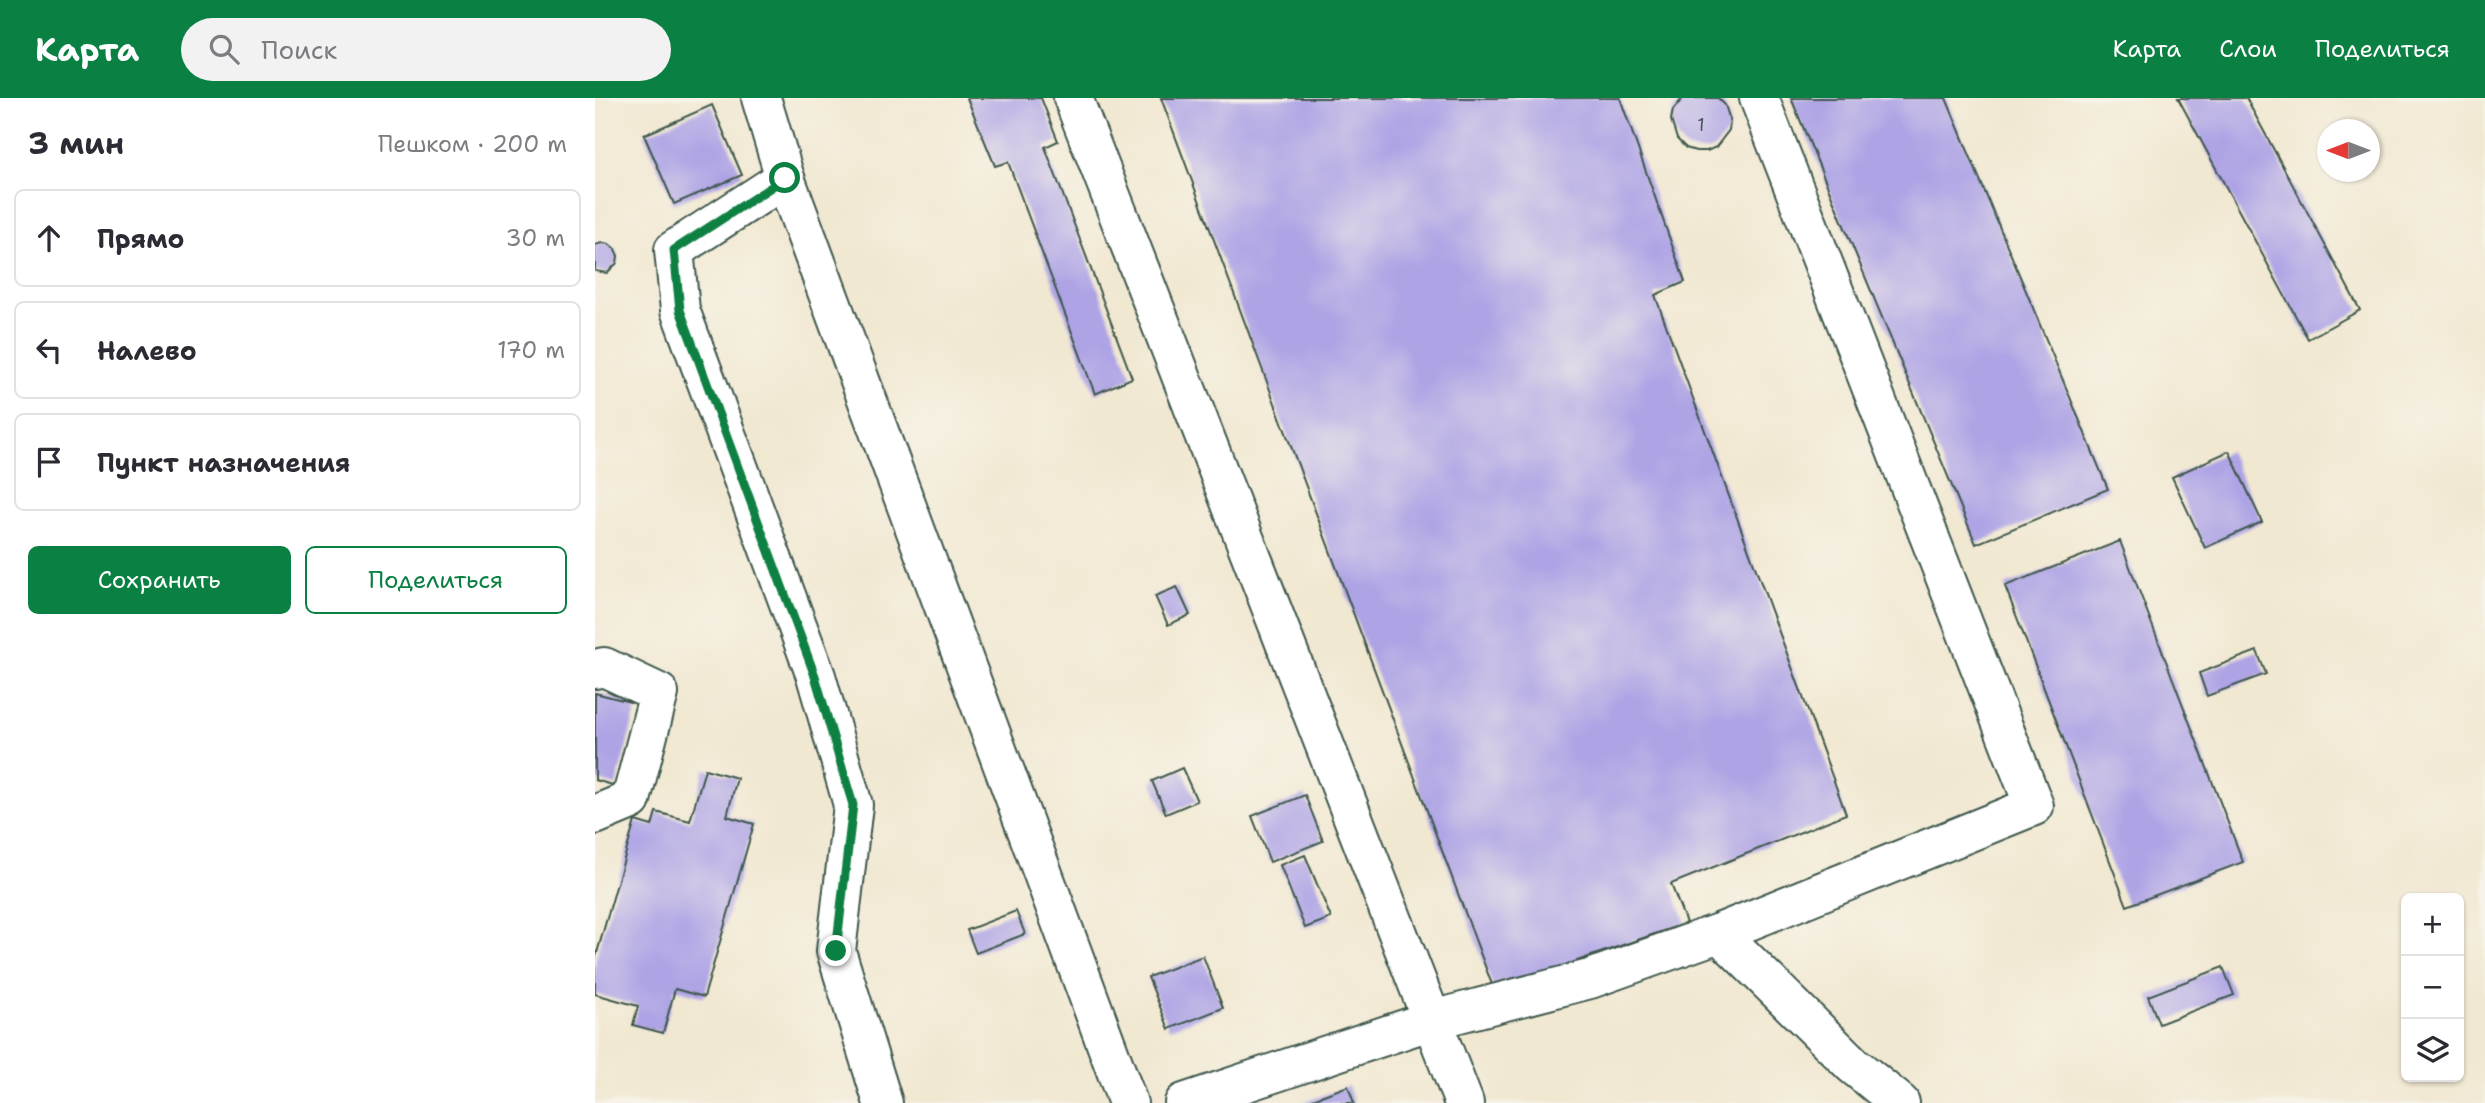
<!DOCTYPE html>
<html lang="ru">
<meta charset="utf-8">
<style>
:root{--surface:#fff;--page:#f2f2f3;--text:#2b2b33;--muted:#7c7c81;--line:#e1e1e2;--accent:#0b8043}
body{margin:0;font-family:"Shantell Sans",sans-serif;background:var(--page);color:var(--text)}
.controls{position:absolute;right:21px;bottom:21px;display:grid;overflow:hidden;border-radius:10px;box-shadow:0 2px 5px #0004}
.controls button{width:63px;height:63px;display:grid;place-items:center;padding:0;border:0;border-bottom:2px solid var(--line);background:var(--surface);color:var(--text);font:35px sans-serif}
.compass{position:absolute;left:1722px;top:21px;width:63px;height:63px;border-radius:50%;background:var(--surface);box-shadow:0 2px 5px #0004;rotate:270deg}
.stop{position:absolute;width:21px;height:21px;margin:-16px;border:5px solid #0b8043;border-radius:50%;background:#fff}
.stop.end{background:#0b8043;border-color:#fff;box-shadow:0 2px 7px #0008}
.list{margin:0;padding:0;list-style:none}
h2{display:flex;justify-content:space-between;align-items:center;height:91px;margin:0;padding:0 28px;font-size:30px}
h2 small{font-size:23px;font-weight:400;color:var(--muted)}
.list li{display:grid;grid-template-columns:46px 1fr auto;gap:21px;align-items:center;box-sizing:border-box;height:98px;margin:0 14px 14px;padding:0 14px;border:2px solid var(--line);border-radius:10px}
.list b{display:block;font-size:26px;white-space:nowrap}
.list em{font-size:23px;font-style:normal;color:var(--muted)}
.actions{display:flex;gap:14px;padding:21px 28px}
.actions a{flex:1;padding:16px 0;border:2px solid var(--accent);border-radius:10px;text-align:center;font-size:24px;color:var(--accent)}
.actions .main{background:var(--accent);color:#fff}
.icon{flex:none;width:38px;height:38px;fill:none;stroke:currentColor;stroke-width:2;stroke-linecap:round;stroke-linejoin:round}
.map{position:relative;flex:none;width:1890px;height:1005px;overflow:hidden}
header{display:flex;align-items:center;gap:42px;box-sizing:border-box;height:98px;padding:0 35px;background:var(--accent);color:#fff}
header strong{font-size:33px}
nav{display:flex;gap:38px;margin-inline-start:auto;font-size:24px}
.search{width:490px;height:63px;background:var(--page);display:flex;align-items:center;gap:18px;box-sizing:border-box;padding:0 24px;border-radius:38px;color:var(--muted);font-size:26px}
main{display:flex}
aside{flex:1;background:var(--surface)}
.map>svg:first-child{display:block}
.building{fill:#ada3e5}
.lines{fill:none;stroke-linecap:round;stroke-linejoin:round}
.minor-casing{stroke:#3e574c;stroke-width:42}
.minor{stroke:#fff;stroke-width:38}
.route{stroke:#0b8043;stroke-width:9}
.labels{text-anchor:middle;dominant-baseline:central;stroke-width:5;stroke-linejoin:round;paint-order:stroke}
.number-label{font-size:18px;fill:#425660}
</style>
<header>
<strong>Карта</strong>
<div class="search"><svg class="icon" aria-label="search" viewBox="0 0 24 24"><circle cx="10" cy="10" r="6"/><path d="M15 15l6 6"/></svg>Поиск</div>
<nav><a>Карта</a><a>Слои</a><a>Поделиться</a></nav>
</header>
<main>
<aside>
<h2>3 мин<small>Пешком · 200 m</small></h2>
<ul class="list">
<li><svg class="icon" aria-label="ahead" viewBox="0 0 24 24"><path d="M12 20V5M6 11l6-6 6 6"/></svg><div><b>Прямо</b></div><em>30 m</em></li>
<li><svg class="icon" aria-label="left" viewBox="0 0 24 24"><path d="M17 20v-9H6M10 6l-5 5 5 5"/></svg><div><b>Налево</b></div><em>170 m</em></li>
<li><svg class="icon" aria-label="arrive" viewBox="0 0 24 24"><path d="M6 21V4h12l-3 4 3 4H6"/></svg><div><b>Пункт назначения</b></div></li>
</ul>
<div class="actions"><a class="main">Сохранить</a><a>Поделиться</a></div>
</aside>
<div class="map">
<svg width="1890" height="1005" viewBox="0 0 1890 1005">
<rect width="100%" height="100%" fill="#f7f3e8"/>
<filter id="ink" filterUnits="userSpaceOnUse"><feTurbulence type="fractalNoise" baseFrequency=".0143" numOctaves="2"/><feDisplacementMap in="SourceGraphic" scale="14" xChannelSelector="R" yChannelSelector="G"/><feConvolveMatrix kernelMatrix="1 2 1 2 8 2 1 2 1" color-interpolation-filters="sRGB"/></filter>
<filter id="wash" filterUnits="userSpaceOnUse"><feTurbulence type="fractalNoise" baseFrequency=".00686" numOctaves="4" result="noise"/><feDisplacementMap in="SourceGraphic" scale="28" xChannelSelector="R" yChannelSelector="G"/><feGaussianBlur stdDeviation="1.57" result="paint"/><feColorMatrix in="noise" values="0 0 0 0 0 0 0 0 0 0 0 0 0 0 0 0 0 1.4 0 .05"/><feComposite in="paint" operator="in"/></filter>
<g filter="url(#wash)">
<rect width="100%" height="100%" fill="#f1e8d1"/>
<g id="blocks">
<g class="building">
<polygon points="372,0 446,0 463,43 450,49 537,280 500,296 413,64 400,68"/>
<polygon points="566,0 1025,0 1090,184 1060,197 1251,716 1076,786 1091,825 899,892"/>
<polygon points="1088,0 1123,0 1130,7 1135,22 1134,32 1121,49 1112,53 1101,53 1091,50 1082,41 1076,22 1078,12"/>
<polygon points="1196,0 1351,0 1513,391 1381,446"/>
<polygon points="1583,0 1651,0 1765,212 1713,241"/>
<polygon points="117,7 147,77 79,106 49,37"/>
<polygon points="7,145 14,146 20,151 23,158 22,165 12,175 0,173 0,147"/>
<polygon points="1634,353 1667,424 1610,450 1577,379"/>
<polygon points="1525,443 1648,764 1532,808 1410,488"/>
<polygon points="582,489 595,517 573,527 560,498"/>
<polygon points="1662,553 1671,576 1612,598 1604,575"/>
<polygon points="0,595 43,606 21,688 0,682"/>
<polygon points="587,670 602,703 571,716 557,683"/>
<polygon points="110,671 142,680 132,718 159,726 109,899 80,891 68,935 38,927 43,908 0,896 0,862 40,723 57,728 61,714 95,723"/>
<polygon points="710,697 728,743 675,764 657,718"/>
<polygon points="710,757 736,820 710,830 685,767"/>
<polygon points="421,813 430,836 381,855 372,832"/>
<polygon points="608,858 628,910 574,931 553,879"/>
<polygon points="1628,869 1639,897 1564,926 1553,898"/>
<polygon points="753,988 759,1005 707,1005"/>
</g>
</g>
</g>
<g filter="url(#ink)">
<use href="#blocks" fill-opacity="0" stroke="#3e574c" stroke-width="2"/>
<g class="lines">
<defs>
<g id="minor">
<polyline points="166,0 190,80"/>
<polyline points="478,0 869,1005"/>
<polyline points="0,571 9,569 64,595 36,702 0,717"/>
<polyline points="1124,835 1258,967 1305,1005"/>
<polyline points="288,1005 241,853 258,707 221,578 85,212 79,152 190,80 533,1005"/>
<polyline points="589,1005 837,922 995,881 1124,835 1439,708 1164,0"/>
</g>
</defs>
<use href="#minor" class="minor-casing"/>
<use href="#minor" class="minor"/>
</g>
</g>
<g class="lines" filter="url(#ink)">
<polyline class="route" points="190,80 79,152 85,212 220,578 258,707 241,853"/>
</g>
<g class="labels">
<g class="number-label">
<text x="1106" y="27">1</text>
</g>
</g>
</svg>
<div class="controls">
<button>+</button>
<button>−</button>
<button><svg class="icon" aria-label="layers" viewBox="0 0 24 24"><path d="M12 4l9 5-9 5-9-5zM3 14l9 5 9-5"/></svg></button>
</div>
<svg class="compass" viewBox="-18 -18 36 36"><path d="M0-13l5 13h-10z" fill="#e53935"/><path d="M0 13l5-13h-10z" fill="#7c7c81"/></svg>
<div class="stop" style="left:190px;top:80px"></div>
<div class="stop end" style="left:241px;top:853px"></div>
</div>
</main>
